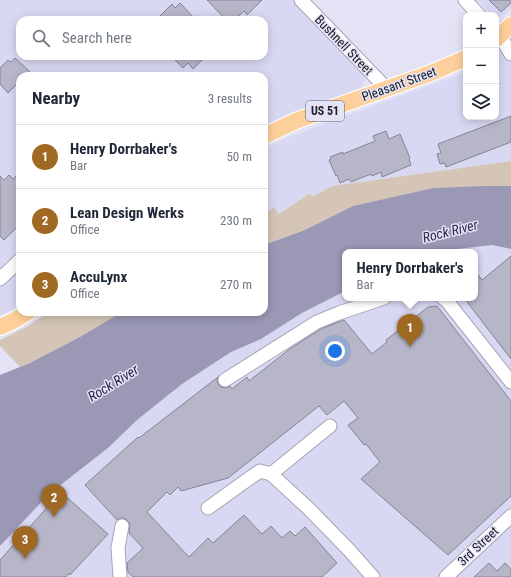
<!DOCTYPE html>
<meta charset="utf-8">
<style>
:root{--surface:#fff;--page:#f6f6f7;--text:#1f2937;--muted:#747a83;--line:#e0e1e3;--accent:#9f6823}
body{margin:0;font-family:"Roboto Condensed",sans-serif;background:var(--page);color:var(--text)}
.controls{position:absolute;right:12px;top:12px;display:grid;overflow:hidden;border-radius:8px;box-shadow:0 2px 10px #0003}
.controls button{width:36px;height:36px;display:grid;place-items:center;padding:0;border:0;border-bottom:1px solid var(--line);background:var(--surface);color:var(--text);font:20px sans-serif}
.you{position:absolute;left:335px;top:351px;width:14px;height:14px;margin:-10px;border:3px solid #fff;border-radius:50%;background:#1a73e8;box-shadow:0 0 0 6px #1a73e833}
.badge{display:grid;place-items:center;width:26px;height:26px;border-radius:50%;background:var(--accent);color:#fff;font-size:13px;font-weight:700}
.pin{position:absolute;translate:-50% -33px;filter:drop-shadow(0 1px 2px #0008)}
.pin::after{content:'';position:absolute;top:21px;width:14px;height:12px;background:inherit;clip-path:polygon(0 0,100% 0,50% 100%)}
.popup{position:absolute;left:342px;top:249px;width:136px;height:52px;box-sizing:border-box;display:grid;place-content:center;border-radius:8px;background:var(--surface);filter:drop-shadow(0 1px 3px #0005);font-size:13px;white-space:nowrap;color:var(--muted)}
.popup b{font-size:15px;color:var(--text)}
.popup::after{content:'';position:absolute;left:50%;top:100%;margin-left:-8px;border:8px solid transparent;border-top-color:var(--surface)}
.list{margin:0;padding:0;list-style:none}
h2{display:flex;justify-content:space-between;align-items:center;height:52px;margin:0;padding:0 16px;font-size:17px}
h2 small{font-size:13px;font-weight:400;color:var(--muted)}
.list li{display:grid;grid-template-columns:26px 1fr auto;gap:12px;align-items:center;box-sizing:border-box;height:64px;padding:0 16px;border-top:1px solid var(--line)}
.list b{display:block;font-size:15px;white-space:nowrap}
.list p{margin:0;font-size:13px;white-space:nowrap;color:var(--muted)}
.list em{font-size:13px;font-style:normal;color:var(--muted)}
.icon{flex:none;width:22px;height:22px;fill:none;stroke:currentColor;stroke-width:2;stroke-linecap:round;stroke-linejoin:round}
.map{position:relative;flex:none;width:511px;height:577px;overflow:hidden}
.search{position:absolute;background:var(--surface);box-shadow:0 2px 10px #0003;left:16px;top:16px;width:252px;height:44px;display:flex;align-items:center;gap:10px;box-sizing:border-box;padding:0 14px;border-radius:12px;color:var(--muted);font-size:15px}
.panel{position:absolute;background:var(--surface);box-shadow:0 2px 10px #0003;left:16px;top:72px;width:252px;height:244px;border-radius:12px}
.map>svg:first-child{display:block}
.built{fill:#d9d8f2;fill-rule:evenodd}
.green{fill:#d4c5b6}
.water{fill:#9a98b5}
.building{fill:#b6b6c8;stroke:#858495}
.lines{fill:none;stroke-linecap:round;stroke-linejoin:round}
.minor-casing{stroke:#a4a4b5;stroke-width:15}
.major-casing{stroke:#fff;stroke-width:18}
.minor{stroke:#fff;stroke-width:13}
.major{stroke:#fdd09b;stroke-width:16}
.labels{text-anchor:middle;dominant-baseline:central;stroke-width:3;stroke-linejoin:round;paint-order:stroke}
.shield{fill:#e4e3f6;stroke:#5b5a64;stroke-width:1}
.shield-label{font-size:12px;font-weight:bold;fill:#202026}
.street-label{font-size:13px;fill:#202026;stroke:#e4e3f6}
.water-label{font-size:14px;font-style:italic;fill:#2a254d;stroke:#e4e3f6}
</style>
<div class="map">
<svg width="511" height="577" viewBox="0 0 511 577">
<rect width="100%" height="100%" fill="#e4e3f6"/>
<g class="built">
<path d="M 0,0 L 292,0 L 364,75 L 365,80 L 362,87 L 356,90 L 264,125 L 264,76 L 20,76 L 20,305 L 0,316 ZM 20,20 L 264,20 L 264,56 L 20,56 Z"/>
<polygon points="476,0 511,0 511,8 503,16 500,17 496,17 496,15 492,15 479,1"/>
<polygon points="511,43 511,161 332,186 312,197 309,193 279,214 273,207 264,214 264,149 282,140 299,133 466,72 466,117 496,117 496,55"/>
<polygon points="492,245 511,249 511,577 0,577 0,537 56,485 58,487 108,448 137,420 182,384 231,352 261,339 302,313 345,291 345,298 475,298 475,252 450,252 457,249"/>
</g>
<g class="green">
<polygon points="511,161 511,186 433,188 353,206 305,230 264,245 264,214 274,207 279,214 310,193 312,197 332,186"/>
<path d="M 49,312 L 122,312 C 89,332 56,353 20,367 L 0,346 L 0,340 L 28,326 Z"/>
</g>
<polygon class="water" points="483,186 511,186 511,249 492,245 457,249 450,252 345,252 345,291 302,313 261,339 231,352 182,384 137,420 108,448 49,494 0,546 0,375 30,363 80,337 122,312 264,312 264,245 305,230 353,206 433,188"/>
<g class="building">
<polygon points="207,0 262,0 247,15 244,11 235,20 226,20"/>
<polygon points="489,0 511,0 511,3 501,12"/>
<polygon points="180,3 196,20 156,20 172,4 175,8"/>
<polygon points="171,56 206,56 193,69 188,63 183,68"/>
<polygon points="15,58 30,72 26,76 20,76 20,81 8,93 0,84 0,68 8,60 11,62"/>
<polygon points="511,116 511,142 446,167 445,163 440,164 437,154 441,153 438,144"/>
<polygon points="386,131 389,139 400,134 410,158 409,159 411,165 382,177 381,172 372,176 371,174 351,182 349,179 340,183 337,175 336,176 329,160 331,159 330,157 343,152 343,154 375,141 373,136"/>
<polygon points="20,172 20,224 4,240 0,236 0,176 4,180 9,175 13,179"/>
<polygon points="511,256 511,359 464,298 475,298 475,271 482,280"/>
<polygon points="437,306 511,401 511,496 448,555 361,479 380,462 366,444 364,445 348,425 358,418 344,401 327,415 319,406 228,478 181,491 178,487 170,495 167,492 147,512 189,557 208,538 213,543 244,515 262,534 271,526 282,538 290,531 295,536 305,527 337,563 322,577 133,577 128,572 127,563 143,548 129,533 130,524 127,520 123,518 120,518 117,520 85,485 138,437 139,438 218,377 217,381 218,384 221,387 226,388 230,386 232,389 247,377 249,381 291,348 321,329 344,320 372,354 387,342 386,340 428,307"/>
<polygon points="61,492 108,534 70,575 69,573 66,577 0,577 0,560"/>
<polygon points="489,563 497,571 505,563 511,569 511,577 474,577"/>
</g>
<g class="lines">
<defs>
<g id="minor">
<polyline points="301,0 387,89"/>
<polyline points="465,0 479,15"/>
<polyline points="496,32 500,36 511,54"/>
<polyline points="0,279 20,260"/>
<polyline points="443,298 447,301 511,382"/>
<polyline points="225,380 317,322 339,313 384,298"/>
<polyline points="271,474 330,426"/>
<polyline points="208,508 247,480 260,471 271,474 308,508 349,550 373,577"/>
<polyline points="120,577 118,548 122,526"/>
<polyline points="446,577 511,516"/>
</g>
<g id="major">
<polyline points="496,39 511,25"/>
<polyline points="264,136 298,120 431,73 466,58"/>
<polyline points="0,327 15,320 28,312"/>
</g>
</defs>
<use href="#minor" class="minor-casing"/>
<use href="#major" class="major-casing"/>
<use href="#minor" class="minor"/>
<use href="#major" class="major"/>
</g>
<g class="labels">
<rect class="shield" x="306" y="101" width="38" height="20" rx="3"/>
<g class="shield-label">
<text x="325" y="111">US 51</text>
</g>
<g class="street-label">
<text transform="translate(344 45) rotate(46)">Bushnell Street</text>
<text transform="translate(399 84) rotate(-20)">Pleasant Street</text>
<text transform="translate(478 546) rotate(-43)">3rd Street</text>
</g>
<g class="water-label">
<text transform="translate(450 231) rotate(-14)">Rock River</text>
<text transform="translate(113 383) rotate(-32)">Rock River</text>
</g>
</g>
</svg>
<div class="controls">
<button>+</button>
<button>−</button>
<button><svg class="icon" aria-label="layers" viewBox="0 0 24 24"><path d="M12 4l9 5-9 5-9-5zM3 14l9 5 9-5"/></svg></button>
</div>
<div class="you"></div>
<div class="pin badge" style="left:410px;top:347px">1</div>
<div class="popup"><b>Henry Dorrbaker's</b>Bar</div>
<div class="pin badge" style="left:54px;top:517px">2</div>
<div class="pin badge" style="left:25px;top:559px">3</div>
<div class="search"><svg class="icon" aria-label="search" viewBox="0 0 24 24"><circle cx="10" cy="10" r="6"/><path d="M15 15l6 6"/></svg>Search here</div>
<section class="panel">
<h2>Nearby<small>3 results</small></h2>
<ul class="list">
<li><span class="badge">1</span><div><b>Henry Dorrbaker's</b><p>Bar</p></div><em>50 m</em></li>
<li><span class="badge">2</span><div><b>Lean Design Werks</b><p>Office</p></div><em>230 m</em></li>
<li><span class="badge">3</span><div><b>AccuLynx</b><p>Office</p></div><em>270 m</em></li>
</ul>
</section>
</div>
